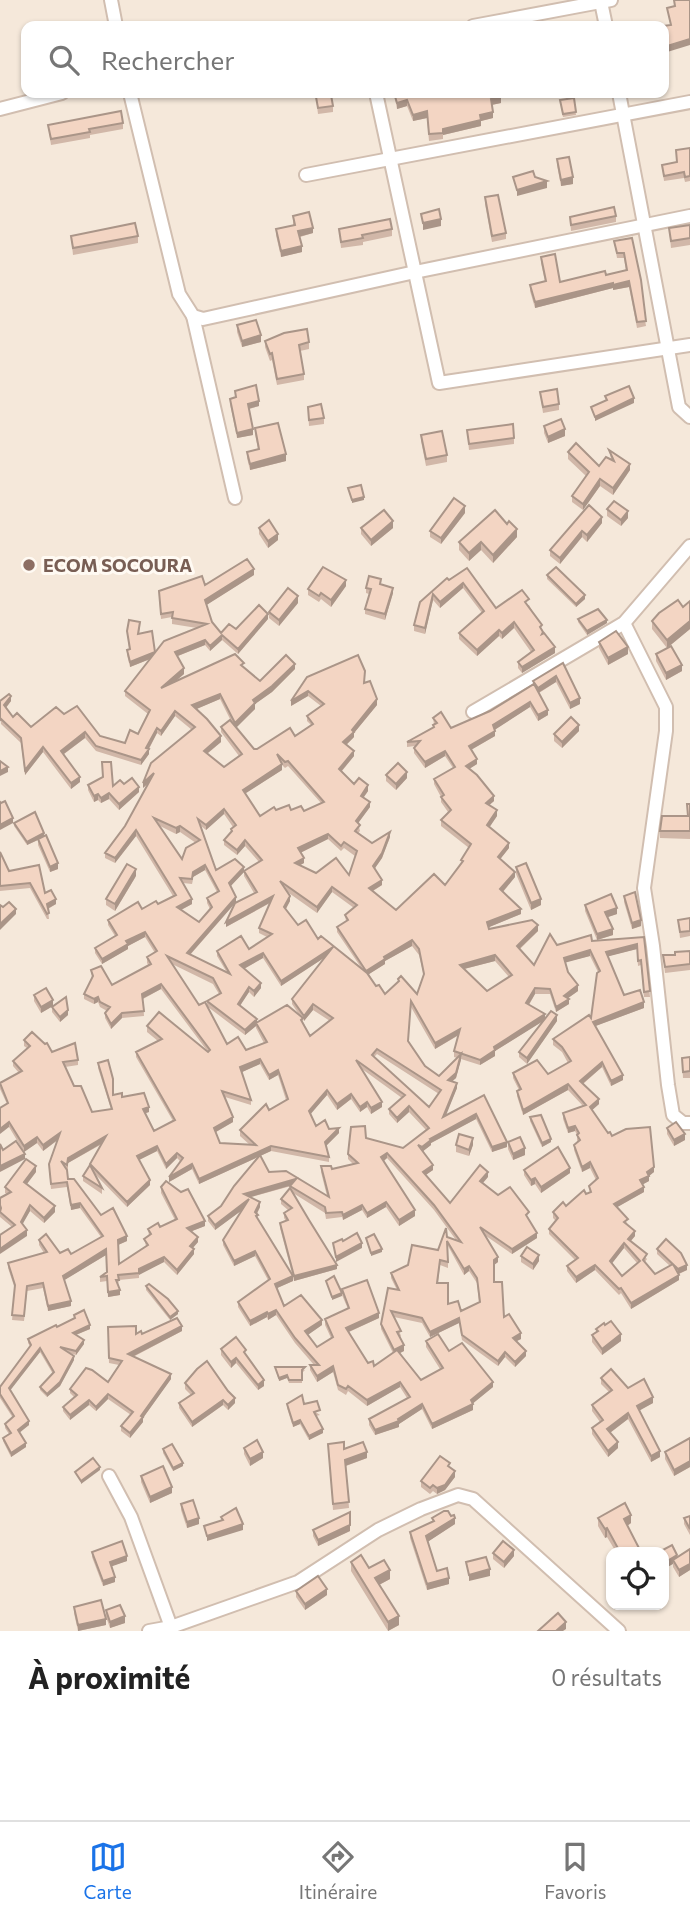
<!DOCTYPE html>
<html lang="fr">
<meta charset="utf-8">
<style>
:root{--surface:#fff;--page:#f6f6f6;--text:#222;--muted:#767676;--line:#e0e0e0;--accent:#1a73e8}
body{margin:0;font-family:Commissioner,sans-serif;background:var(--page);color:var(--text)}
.controls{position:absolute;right:21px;bottom:21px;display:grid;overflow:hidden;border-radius:14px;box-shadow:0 2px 5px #0004}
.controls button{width:63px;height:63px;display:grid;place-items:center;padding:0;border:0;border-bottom:2px solid var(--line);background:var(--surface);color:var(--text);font:35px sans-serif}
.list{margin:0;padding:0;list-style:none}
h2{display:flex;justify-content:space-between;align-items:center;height:91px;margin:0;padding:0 28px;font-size:30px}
h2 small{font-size:23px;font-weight:400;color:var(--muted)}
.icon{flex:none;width:38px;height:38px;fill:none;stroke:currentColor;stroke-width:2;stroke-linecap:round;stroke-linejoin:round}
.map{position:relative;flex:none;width:690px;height:1631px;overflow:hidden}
.search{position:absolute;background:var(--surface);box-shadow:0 2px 5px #0004;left:21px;right:21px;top:21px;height:77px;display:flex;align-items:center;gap:18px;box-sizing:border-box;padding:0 24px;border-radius:14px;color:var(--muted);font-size:26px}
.sheet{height:189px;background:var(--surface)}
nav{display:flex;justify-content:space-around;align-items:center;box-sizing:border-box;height:98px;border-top:2px solid var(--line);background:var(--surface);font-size:19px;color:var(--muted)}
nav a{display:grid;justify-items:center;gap:4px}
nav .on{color:var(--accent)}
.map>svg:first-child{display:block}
.residential{fill:#f5e8da;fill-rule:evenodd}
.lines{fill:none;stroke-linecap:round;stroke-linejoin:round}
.street-casing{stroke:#d1beb0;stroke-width:16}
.street{stroke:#fff;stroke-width:12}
.wall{fill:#d1b7a8;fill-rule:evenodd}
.shaded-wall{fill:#aa9588}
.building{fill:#f3d5c3;stroke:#aa9588;stroke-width:2;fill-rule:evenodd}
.education-dot{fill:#8d6e63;stroke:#fffaf3;stroke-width:2.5}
.labels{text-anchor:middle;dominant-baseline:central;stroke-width:6;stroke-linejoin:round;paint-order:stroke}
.education-label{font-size:18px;font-weight:bold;fill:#785e54;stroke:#fffaf3;text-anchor:start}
</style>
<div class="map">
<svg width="690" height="1631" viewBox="0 0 690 1631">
<rect width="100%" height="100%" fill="#fdf6ec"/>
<path class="residential" d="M 0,0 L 690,0 L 690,1631 L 0,1631 ZM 26,26 L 664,26 L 664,93 L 26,93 ZM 611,1552 L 664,1552 L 664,1605 L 611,1605 Z"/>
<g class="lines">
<defs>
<g id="street">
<polyline points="111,0 116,26"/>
<polyline points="601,2 606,26"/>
<polyline points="473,26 611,0"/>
<polyline points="130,93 179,294 193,316 203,319 415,272 690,216"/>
<polyline points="376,93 439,383 690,345"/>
<polyline points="619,93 679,407 690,417"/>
<polyline points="0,109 62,93"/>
<polyline points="306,175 690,102"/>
<polyline points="193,316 235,498"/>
<polyline points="624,623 666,707 666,731 644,888 653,946 668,1085 673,1115 683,1123 690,1123"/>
<polyline points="473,712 624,623 690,546"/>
<polyline points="109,1476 131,1517 171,1627"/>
<polyline points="149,1631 171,1627 298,1582 378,1530 421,1509 458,1495 473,1499 619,1631"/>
</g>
</defs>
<use href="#street" class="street-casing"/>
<use href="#street" class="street"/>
</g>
<g class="wall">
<polygon points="394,93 500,93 501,103 492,105 493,118 481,121 481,126 443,135 443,139 429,141 427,118 413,121 407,106 397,109"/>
<polygon points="316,97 333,106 333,112 318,114"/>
<polygon points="574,98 576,115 563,117 560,100"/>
<polygon points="123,123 123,129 90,135 90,138 51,145 48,125"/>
<polygon points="690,148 690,181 685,182 684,178 664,181 662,165 677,162 676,150"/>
<polygon points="557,159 573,184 561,186 557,165"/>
<polygon points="485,197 506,233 506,239 492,242 485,204"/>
<polygon points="293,216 313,233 300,237 302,252 281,257 276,235 276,229 293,226"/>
<polygon points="616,216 616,222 571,231 570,217"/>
<polygon points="690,225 690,245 671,248 669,228"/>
<polygon points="339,229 392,229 392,236 363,242 363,245 341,248"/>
<polygon points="71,236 138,236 138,243 73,255"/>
<polygon points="632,238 646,326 637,328 629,287 613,290 613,288 535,308 530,291 530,285 545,282 541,263 541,257 560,282 626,271 624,258 617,258 614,241"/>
<polygon points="237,325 261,342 242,347 237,332"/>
<polygon points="265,341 309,342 309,349 300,351 304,374 304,380 277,385 272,360 270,361 265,347"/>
<polygon points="235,391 259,406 249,409 253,435 237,438 230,404 230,399 235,398"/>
<polygon points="540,392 559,404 559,410 543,413"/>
<polygon points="308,407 324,418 324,424 309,426"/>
<polygon points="544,426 565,436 548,443 544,433"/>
<polygon points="255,428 286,461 250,470 247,458 247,452 258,449 255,434"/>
<polygon points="467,430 514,438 514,444 469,450"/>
<polygon points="421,435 447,455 447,462 426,466 421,441"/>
<polygon points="609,450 630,470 613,495 600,486 583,510 572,502 572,496 586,476 568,459 568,452 599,466 611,459"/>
<polygon points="589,505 602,523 587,542 582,537 560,564 550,556 550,550"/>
<polygon points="607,509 628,518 621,526 607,516"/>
<polygon points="465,513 441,544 430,537 430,531"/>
<polygon points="259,528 278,540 268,548 259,534"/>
<polygon points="361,528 393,528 371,546 361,534"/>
<polygon points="517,537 493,563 481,550 469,561 459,550 459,542"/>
<polygon points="467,568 496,608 529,605 555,653 522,673 518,668 518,662 531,652 514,628 502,639 499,636 477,656 459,639 459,633 482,613 463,588 440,608 433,600 425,634 414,631 414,625 420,602"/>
<path d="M 254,575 L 206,605 L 212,622 L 221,633 L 236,629 L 268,619 L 238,654 L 222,640 L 210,651 L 205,645 L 178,656 L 184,674 L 174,682 L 244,667 L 260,681 L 295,669 L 272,692 L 255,704 L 255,709 L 236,727 L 254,749 L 257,749 L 295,736 L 311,725 L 307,721 L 307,716 L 321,706 L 308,696 L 291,706 L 307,677 L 365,683 L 377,705 L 354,733 L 354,737 L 346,745 L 354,756 L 342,771 L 354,784 L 368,791 L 364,797 L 370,807 L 358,823 L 360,831 L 358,833 L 372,843 L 390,837 L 382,858 L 375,868 L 382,885 L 373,891 L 396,910 L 445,885 L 461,864 L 461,860 L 469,848 L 441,826 L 441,820 L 448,812 L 441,802 L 441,797 L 434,784 L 434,779 L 453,768 L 445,756 L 425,768 L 414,753 L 414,748 L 415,746 L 407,747 L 407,742 L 433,727 L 434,724 L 433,718 L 451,728 L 490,711 L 533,685 L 533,681 L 563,663 L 580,704 L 570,709 L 556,682 L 539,693 L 548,715 L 538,721 L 530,707 L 494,730 L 495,736 L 471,750 L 477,764 L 469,769 L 494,801 L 489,805 L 497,816 L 489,827 L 509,848 L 500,859 L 515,877 L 503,892 L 521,914 L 489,927 L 489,929 L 538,931 L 520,949 L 534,965 L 557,945 L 644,937 L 650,997 L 644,997 L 641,965 L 638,966 L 637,949 L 608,956 L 624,995 L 644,1008 L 595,1026 L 623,1080 L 611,1086 L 602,1067 L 583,1084 L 599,1104 L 592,1110 L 608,1133 L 612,1136 L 654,1172 L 649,1175 L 649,1181 L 643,1184 L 644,1192 L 617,1207 L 635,1236 L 631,1241 L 647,1259 L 645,1262 L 655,1274 L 670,1266 L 657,1254 L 657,1249 L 687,1270 L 679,1274 L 679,1280 L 631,1309 L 621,1293 L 619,1295 L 595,1270 L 576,1283 L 567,1271 L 567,1266 L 575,1260 L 549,1234 L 549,1229 L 556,1221 L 553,1218 L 553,1212 L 590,1193 L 589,1186 L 596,1180 L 590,1168 L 582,1172 L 574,1150 L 574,1145 L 578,1142 L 577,1140 L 577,1135 L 575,1131 L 568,1133 L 563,1119 L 563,1113 L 583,1106 L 568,1090 L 523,1115 L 517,1096 L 517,1091 L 519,1090 L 513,1078 L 513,1073 L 548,1074 L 568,1063 L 562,1052 L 553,1045 L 553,1039 L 591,1018 L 598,972 L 590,956 L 565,962 L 568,972 L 578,991 L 568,998 L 569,1004 L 556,1012 L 550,994 L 535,994 L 529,1005 L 545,1019 L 557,1021 L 527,1064 L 519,1057 L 519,1052 L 544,1020 L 495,1051 L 495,1056 L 480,1065 L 461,1059 L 456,1078 L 452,1081 L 457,1088 L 445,1116 L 484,1095 L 507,1147 L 492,1152 L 476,1119 L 431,1143 L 431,1145 L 423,1151 L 433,1170 L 425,1175 L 450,1203 L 488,1177 L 483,1183 L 529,1218 L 528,1218 L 537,1238 L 512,1254 L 486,1236 L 498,1262 L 494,1265 L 494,1282 L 504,1317 L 521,1339 L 516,1341 L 526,1356 L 515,1367 L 505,1357 L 498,1366 L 462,1340 L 459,1323 L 430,1337 L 422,1323 L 394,1317 L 401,1336 L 400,1337 L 404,1351 L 400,1353 L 421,1380 L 440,1369 L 426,1347 L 426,1341 L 449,1351 L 493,1387 L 473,1403 L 473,1410 L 432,1429 L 422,1409 L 399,1424 L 399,1427 L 375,1435 L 369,1425 L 369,1419 L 407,1398 L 400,1387 L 367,1406 L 348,1391 L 346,1395 L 338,1390 L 333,1372 L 317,1382 L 310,1370 L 310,1365 L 314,1365 L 295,1343 L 276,1315 L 268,1320 L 267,1317 L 250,1326 L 238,1307 L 238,1302 L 268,1280 L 255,1256 L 234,1266 L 223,1245 L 223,1240 L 242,1210 L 215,1230 L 208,1221 L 208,1216 L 221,1206 L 258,1157 L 199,1184 L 192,1169 L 169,1182 L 180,1161 L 177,1158 L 166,1169 L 157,1151 L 139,1160 L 150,1185 L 127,1207 L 95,1174 L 102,1188 L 102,1194 L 83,1181 L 83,1176 L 102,1144 L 68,1163 L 68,1179 L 101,1215 L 127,1241 L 118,1245 L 119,1264 L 146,1246 L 144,1239 L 149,1236 L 148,1229 L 160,1227 L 175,1220 L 161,1193 L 161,1187 L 205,1226 L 192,1231 L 198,1242 L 193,1248 L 194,1254 L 177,1275 L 164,1262 L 139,1274 L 139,1278 L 119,1280 L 118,1285 L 120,1295 L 108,1297 L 107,1281 L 100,1282 L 100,1277 L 107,1272 L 106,1255 L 64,1280 L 71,1306 L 48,1311 L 43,1288 L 27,1291 L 24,1321 L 12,1320 L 15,1289 L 8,1268 L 8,1263 L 44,1253 L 39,1245 L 39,1240 L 60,1253 L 71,1254 L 101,1237 L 80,1208 L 71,1210 L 67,1187 L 51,1189 L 49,1170 L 58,1140 L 43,1151 L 37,1143 L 24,1152 L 9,1127 L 7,1104 L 0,1089 L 0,1083 L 19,1073 L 13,1066 L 13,1061 L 27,1048 L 24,1046 L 24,1040 L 52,1052 L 78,1060 L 78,1065 L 65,1067 L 74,1086 L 92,1112 L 111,1109 L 98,1068 L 98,1063 L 113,1095 L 122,1097 L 149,1112 L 145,1113 L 154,1131 L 173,1121 L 136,1057 L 136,1052 L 158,1041 L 147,1032 L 147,1026 L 208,1052 L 161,989 L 143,999 L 144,1016 L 122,1018 L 111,1029 L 105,1018 L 105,1013 L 107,1011 L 100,1007 L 98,1002 L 94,1004 L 84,999 L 84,994 L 92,978 L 91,970 L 112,985 L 149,966 L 147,963 L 147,957 L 155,953 L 145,937 L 128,946 L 128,949 L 102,964 L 95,953 L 95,948 L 115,936 L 108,925 L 108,920 L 158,904 L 173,896 L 136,836 L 115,863 L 105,858 L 105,853 L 125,826 L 149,783 L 143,788 L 192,730 L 175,716 L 161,736 L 157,733 L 149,749 L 149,754 L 141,765 L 96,751 L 85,738 L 64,754 L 80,782 L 71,789 L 43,752 L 25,775 L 21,743 L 1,724 L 0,701 L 11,701 L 6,708 L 13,717 L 31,727 L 64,714 L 100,736 L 125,743 L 138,734 L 148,714 L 125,696 L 125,691 L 150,659 L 130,667 L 127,655 L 127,650 L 129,649 L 127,631 L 140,628 L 139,633 L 155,652 L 197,628 L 172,624 L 172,617 L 161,619 L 159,597 ZM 220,699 L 231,721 L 221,727 L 221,732 L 239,756 L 224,767 L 207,754 L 221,742 L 196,709 ZM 281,764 L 285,768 L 288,766 L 321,803 L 304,811 L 291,810 L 260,816 L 245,793 L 282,770 ZM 224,814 L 233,827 L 231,829 L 231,832 L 224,840 L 224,845 L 237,855 L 245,846 L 259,862 L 244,871 L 244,876 L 254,893 L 226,927 L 270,903 L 259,928 L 259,933 L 267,937 L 249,949 L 217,951 L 217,956 L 226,971 L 190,955 L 236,902 L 230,886 L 244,872 L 216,870 L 201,826 L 206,830 ZM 160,826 L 176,834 L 180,832 L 196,843 L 182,859 ZM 328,839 L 341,851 L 344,848 L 355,856 L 349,875 L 316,873 L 300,865 L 304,863 L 300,853 ZM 205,870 L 217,892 L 207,898 L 207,903 L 210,909 L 199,922 L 181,910 L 192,904 L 183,883 L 192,884 L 193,877 ZM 286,891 L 317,913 L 332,892 L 354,908 L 345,915 L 346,921 L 337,927 L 337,932 L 360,966 L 298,925 L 286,909 L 290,901 ZM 412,946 L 419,955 L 424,976 L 417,994 L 398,979 L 398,983 L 385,994 L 376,986 L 369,974 L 385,964 L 385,961 ZM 263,958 L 281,986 L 324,958 L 292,999 L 292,1004 L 300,1016 L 257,1022 L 240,1005 L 249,992 L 254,997 L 261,988 L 244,969 ZM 495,961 L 509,977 L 487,991 L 464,969 ZM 172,964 L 213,984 L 219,994 L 207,1001 L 207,1005 L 199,1005 ZM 208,1007 L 245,1035 L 256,1026 L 256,1028 L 264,1043 L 246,1050 L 227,1044 ZM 411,1007 L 435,1049 L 459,1035 L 454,1051 L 454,1057 L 457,1058 L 439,1076 L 425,1066 L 408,1041 ZM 313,1010 L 330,1021 L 310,1036 L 303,1022 L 303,1019 L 304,1021 ZM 377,1054 L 439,1094 L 429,1107 L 374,1057 ZM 260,1064 L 269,1080 L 278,1075 L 286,1100 L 269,1110 L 240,1130 L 240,1136 L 250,1145 L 220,1143 L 216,1132 L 233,1122 L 225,1097 L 251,1105 L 251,1100 L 242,1072 ZM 362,1069 L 402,1098 L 389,1109 L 389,1114 L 397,1123 L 409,1112 L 426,1130 L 403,1148 L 366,1138 L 348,1154 L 348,1159 L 353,1164 L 332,1169 L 321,1166 L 321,1172 L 327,1196 L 269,1172 L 260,1156 L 271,1151 L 329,1162 L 329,1157 L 326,1146 L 339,1133 L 329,1129 L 316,1126 L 310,1114 L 327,1095 L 337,1110 L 351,1099 L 360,1112 L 367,1107 L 371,1114 L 382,1107 ZM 387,1158 L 434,1210 L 456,1240 L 447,1237 L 438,1250 L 391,1273 L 391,1278 L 397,1290 L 381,1324 L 381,1329 L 393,1353 L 374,1366 L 368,1363 L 349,1332 L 379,1318 L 342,1289 L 342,1295 L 348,1309 L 325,1319 L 325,1325 L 331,1338 L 317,1347 L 307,1335 L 322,1325 L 284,1306 L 277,1288 L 293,1281 L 258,1219 L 257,1214 L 260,1207 L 251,1197 L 291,1186 L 290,1189 L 281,1199 L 281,1204 L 288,1210 L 284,1213 L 284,1218 L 286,1221 L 280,1223 L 280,1228 L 294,1281 L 337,1269 L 293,1193 L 325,1213 L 326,1219 L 342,1217 L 343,1220 L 362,1210 L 367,1218 L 386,1207 L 399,1226 L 415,1216 L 384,1161 ZM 448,1246 L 464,1275 L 469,1271 L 477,1283 L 479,1303 L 461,1311 L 448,1304 L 438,1283 L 440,1265 L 448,1268 ZM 624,1248 L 637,1263 L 622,1276 L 612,1263 Z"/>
<polygon points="547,575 585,599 576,607 547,579"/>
<polygon points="381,585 393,593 385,620 365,614 365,609 369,594 366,593 366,588"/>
<polygon points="346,586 331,607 321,599 319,602 308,595 308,589"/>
<polygon points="690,601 690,629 667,648 652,629 652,621 683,607"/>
<polygon points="298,603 279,626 269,618 269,612"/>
<polygon points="578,619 607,623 587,635 578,622"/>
<polygon points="599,642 628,654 608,665 599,648"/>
<polygon points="656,654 682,671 666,680 656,661"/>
<polygon points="579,731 562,748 554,741 554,734"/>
<polygon points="386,775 407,778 396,790 386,781"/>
<polygon points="124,784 139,792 119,810 109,799 101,803 98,800 94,802 88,790 88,785 113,786"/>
<polygon points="687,804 690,804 690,839 660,838 660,831 688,816"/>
<polygon points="14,823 44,836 58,869 50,872 38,845 38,840 27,845 14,826"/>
<polygon points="0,852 9,871 45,893 56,904 48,909 49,919 47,919 30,888 0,891"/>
<polygon points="516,867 541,905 531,910 516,874"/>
<polygon points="136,876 115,911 106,905 106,899"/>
<polygon points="624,896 641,926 632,929 624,902"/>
<polygon points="585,905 617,914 608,917 613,935 597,940 585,911"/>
<polygon points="690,918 690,936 680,938 678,920"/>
<polygon points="690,951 690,970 665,973 663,955 675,955"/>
<polygon points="34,995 53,1006 41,1013 34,1001"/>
<polygon points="52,1007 68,1015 60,1022 52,1012"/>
<polygon points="690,1057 690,1078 683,1078 682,1058"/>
<polygon points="530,1117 551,1142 542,1147 530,1121"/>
<polygon points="667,1128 685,1140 674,1146 667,1134"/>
<polygon points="508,1142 525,1155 513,1160 508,1149"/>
<polygon points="456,1145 473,1145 469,1156 456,1152"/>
<polygon points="524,1170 570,1173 541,1193 535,1184 531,1186 524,1175"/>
<polygon points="36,1172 26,1184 55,1212 44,1223 30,1211 22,1224 27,1236 12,1227 0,1217 0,1198 7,1194 5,1193 5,1187"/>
<polygon points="521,1256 539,1261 533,1270 521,1262"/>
<polygon points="146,1286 178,1314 170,1320 146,1290"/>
<polygon points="74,1315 90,1329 76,1335 84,1344 76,1355 69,1353 74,1360 60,1386 47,1397 40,1390 40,1387 53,1374 40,1352 10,1390 29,1425 19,1432 26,1447 11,1457 3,1441 3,1438 9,1434 5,1428 5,1424 13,1418 0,1398 0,1388 30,1346 28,1343 28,1339 57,1327 74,1318"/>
<polygon points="108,1327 142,1334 182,1331 133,1357 171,1379 143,1418 143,1422 130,1438 121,1431 121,1426 131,1415 108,1399 96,1411 89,1405 70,1420 63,1411 63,1407 74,1397 70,1393 70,1389 108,1382 119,1365 109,1363"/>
<polygon points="596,1329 621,1341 602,1355 592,1342 592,1335 596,1332"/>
<polygon points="221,1349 246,1355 264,1386 258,1390 236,1363 231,1368 221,1355"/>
<polygon points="275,1367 305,1370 302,1373 302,1383 289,1383 287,1378 279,1381"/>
<polygon points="601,1378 628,1388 653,1403 639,1410 660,1457 651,1462 628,1419 610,1433 618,1448 608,1457 592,1434 592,1428 600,1422 592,1411 592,1405 609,1392 601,1384"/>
<polygon points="185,1383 235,1403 228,1410 223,1405 192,1427 179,1408 179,1403 191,1395 185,1389"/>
<polygon points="287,1404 304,1404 320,1415 316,1416 323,1433 309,1440 300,1424 293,1427 287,1408"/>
<polygon points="690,1438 690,1467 674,1476 665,1459 665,1452"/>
<polygon points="328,1444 344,1449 367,1458 346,1466 349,1508 333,1510"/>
<polygon points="244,1448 263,1458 250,1466 244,1454"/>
<polygon points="163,1449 183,1466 173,1471 163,1453"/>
<polygon points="141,1476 172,1493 150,1503 141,1482"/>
<polygon points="455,1477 445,1490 437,1494 433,1491 430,1494 421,1487 421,1481"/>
<polygon points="181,1504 199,1524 187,1528 181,1510"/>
<polygon points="350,1512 350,1531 318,1546 313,1536 313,1530"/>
<polygon points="690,1516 690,1535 684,1524 684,1518"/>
<polygon points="432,1518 455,1524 427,1542 437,1571 449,1584 427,1590 410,1538 410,1532 432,1522"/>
<polygon points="598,1518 631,1523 627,1526 641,1552 616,1552 607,1537 605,1538 598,1526"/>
<polygon points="690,1549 690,1570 679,1577 673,1567 673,1564 664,1552 677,1557"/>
<polygon points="92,1552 127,1561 111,1566 115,1582 103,1586 92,1557"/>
<polygon points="493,1553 514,1556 504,1568 493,1559"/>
<polygon points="351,1562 369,1568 390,1579 379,1585 399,1625 388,1631 351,1571"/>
<polygon points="296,1591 327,1595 305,1610 296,1597"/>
<polygon points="74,1607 106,1625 78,1631 74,1613"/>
<polygon points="106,1610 125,1623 110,1628 106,1617"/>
</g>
<g class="shaded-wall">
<polygon points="690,39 690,45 664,53 664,47"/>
<polygon points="501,97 501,103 491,105 491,99"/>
<polygon points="407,100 407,106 397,109 397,103"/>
<polygon points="427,111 427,118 413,121 413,115"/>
<polygon points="493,112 493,118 481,121 481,126 443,135 443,129 480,115"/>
<polygon points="573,177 573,184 561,186 561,180"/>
<polygon points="547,181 547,188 517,196 517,190"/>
<polygon points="441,219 441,226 423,230 423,223"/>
<polygon points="313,228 313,233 298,237 298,231"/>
<polygon points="302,246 302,252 281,257 281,251"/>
<polygon points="629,281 629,287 613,290 613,285"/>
<polygon points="613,283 613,288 535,308 535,302"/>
<polygon points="261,335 261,342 242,347 242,341"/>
<polygon points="634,398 634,403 595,421 595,417"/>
<polygon points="259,401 259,406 248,409 248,404"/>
<polygon points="253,429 253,435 237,438 237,433"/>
<polygon points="565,429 565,436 548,443 548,437"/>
<polygon points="286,454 286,461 250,470 250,464"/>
<polygon points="630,464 630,470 613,495 613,488"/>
<polygon points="600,479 600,486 583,510 583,504"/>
<polygon points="364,497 364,500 352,503 352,500"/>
<polygon points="465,506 465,513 441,544 441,538"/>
<polygon points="628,511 628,518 621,526 621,520"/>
<polygon points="602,517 602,523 587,542 587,535"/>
<polygon points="393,521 393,528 371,546 371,540"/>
<polygon points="517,529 517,537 493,563 493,555"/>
<polygon points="582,531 582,537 560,564 560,558"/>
<polygon points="278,534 278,540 268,548 268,541"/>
<polygon points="481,542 481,550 469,561 469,553"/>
<polygon points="254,569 254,575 205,606 205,600"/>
<polygon points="346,580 346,586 331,607 331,600"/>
<polygon points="463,583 463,588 440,608 440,602"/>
<polygon points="393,588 393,593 385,620 385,614"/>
<polygon points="433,594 433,600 425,634 425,628"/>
<polygon points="585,595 585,599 576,607 576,604"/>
<polygon points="298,596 298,603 279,626 279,620"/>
<polygon points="268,614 268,619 238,654 238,649"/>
<polygon points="607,620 607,623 587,635 587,631"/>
<polygon points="690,621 690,629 667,648 667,640"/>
<polygon points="514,622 514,628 502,639 502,633"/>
<polygon points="499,630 499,636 477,656 477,650"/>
<polygon points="222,635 222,640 210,651 210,646"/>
<polygon points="205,640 205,645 175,657 175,652"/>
<polygon points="555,647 555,653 522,673 522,667"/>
<polygon points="628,647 628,654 608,665 608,658"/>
<polygon points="155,652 155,657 130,667 130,662"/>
<polygon points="295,664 295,669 272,692 255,704 255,709 235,729 235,723 253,700"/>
<polygon points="682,665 682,671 666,680 666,673"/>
<polygon points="184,668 184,674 161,694 161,688"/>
<polygon points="556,676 556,682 538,693 538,688"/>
<polygon points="308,691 308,696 291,706 291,701"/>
<polygon points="220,694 220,699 192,711 192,705"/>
<polygon points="11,696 11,701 4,710 4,705"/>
<polygon points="580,698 580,704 570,709 570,703"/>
<polygon points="377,699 377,705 354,733 354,737 343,748 343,742"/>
<polygon points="530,702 530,707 493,731 493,725"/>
<polygon points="548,710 548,715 538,721 538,715"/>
<polygon points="175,711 175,716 161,736 161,731"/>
<polygon points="579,725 579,731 562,748 562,742"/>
<polygon points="157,728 157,733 148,750 149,749 149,754 141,765 141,760"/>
<polygon points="495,731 495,736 469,751 469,746"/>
<polygon points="85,732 85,738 61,756 61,751"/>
<polygon points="221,736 221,742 204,756 204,751"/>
<polygon points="43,747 43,752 25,775 25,770"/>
<polygon points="354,751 354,756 339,774 339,769"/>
<polygon points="445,751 445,756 425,768 425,762"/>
<polygon points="477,759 477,764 466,771 466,766"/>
<polygon points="282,764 282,770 243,795 243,790"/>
<polygon points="8,767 8,772 0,776 0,771"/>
<polygon points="407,772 407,778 396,790 396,784"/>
<polygon points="154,773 154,778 143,788 143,783"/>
<polygon points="80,777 80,782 71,789 71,783"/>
<polygon points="368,785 368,791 361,801 361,796"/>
<polygon points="139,787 139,792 119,810 119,804"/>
<polygon points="109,793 109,799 101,803 101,798"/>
<polygon points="98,794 98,800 94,802 94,796"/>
<polygon points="494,796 494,801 486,808 486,803"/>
<polygon points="370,802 370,807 356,826 356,821"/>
<polygon points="224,809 224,814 206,830 206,825"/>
<polygon points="497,810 497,816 487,831 487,825"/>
<polygon points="13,818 13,823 0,830 0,825"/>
<polygon points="180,826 180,832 176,834 176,828"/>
<polygon points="136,830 136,836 115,863 115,858"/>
<polygon points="390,832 390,837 382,858 373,871 373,866"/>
<polygon points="44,833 44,837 27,845 27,842"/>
<polygon points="328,834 328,839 298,854 298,848"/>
<polygon points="245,840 245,846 237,855 237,850"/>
<polygon points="509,843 509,848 498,862 498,857"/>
<polygon points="304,858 304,863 295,868 295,863"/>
<polygon points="58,863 58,869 50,872 50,867"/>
<polygon points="205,865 205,870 193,877 192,884 193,872"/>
<polygon points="244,867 244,872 229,888 229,883"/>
<polygon points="136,869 136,876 115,911 115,904"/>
<polygon points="515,872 515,877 500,895 500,889"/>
<polygon points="382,880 382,885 369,893 369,888"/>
<polygon points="332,887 332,892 317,913 317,907"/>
<polygon points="273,896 273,901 226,927 226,922"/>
<polygon points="290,896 290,901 284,912 284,907"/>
<polygon points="236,897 236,902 187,958 187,953"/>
<polygon points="56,899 56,904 47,909 47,904"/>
<polygon points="192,899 192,904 177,912 177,907"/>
<polygon points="541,899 541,905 531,910 531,903"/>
<polygon points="617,908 617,914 605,918 605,912"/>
<polygon points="16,909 16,914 0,930 0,924"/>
<polygon points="521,909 521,914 487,928 487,922"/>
<polygon points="641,920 641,926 632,929 632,923"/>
<polygon points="538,925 538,931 517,951 517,946"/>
<polygon points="613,929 613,935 597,940 597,934"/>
<polygon points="145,932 145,937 128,946 128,949 102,964 102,959 126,941"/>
<polygon points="412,940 412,946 385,961 385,964 366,976 366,971 384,957"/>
<polygon points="637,944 637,949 606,957 606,952"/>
<polygon points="333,947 333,952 281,986 281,981"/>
<polygon points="590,950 590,956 564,963 564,958"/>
<polygon points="263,953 263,958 240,971 240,965"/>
<polygon points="495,955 495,961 460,970 460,965"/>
<polygon points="261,983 261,988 254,997 254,991"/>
<polygon points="161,984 161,989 142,999 142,994"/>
<polygon points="578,985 578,991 564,1001 564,996"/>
<polygon points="249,987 249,992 238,1009 238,1004"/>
<polygon points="535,988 535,994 526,1009 526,1003"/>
<polygon points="98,997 98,1002 94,1004 94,999"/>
<polygon points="569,999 569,1004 556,1012 556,1007"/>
<polygon points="53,1000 53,1006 41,1013 41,1007"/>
<polygon points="644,1002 644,1008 593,1027 593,1022"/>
<polygon points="313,1004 313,1010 304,1021 304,1016"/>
<polygon points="68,1010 68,1015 60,1022 60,1017"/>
<polygon points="122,1013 122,1018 111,1029 111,1024"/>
<polygon points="545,1014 545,1020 495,1051 495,1056 480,1065 480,1060 494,1047"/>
<polygon points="557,1015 557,1021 527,1064 527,1058"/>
<polygon points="257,1019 257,1024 256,1023 256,1026 245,1035 245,1030"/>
<polygon points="460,1029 460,1034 435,1049 435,1043"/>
<polygon points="461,1054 461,1060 456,1078 448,1085 448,1080"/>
<polygon points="260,1059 260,1064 240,1073 240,1067"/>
<polygon points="602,1062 602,1067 580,1086 580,1081"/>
<polygon points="278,1070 278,1075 269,1080 269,1075"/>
<polygon points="623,1075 623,1080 611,1086 611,1081"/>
<polygon points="457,1083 457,1088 443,1123 443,1117"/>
<polygon points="568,1084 568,1090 523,1115 523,1110"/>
<polygon points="327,1090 327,1095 309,1116 309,1111"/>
<polygon points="351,1094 351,1099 337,1110 337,1104"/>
<polygon points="599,1099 599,1104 590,1112 590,1107"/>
<polygon points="367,1102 367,1107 360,1112 360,1107"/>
<polygon points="382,1102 382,1107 371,1114 371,1108"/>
<polygon points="409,1106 409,1112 397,1123 397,1118"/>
<polygon points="149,1107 149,1112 143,1114 143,1109"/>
<polygon points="476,1114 476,1119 431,1143 431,1145 422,1152 422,1147 430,1139"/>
<polygon points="233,1117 233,1122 214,1133 214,1128"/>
<polygon points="9,1122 9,1127 0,1134 0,1129"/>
<polygon points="575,1126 575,1131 568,1133 568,1128"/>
<polygon points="339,1128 339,1133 325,1147 325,1142"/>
<polygon points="60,1133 60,1138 43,1151 43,1145"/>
<polygon points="685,1134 685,1140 674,1146 674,1140"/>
<polygon points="106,1136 106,1141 68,1163 68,1158"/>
<polygon points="37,1137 37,1143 24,1152 24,1146"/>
<polygon points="473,1138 473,1145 469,1156 469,1150"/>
<polygon points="551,1139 551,1142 542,1147 542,1143"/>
<polygon points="507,1142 507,1147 492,1152 492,1147"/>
<polygon points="157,1146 157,1151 137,1161 137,1156"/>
<polygon points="271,1146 271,1151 199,1184 199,1179"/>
<polygon points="525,1148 525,1155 513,1160 513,1154"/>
<polygon points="177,1153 177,1158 166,1169 166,1164"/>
<polygon points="387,1153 387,1158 381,1163 381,1157"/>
<polygon points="25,1154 25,1159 0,1172 0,1166"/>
<polygon points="590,1162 590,1168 582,1172 582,1167"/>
<polygon points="192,1164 192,1169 169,1182 169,1177"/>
<polygon points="433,1165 433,1170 423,1177 423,1172"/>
<polygon points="36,1166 36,1172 24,1188 24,1182"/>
<polygon points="654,1167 654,1172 648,1177 649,1176 649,1181 640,1186 640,1180 647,1172"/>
<polygon points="570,1168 570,1173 541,1193 541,1187"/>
<polygon points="488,1172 488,1177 480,1186 480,1181"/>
<polygon points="535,1178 535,1184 531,1186 531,1180"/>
<polygon points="296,1179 296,1184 244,1199 244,1194"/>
<polygon points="150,1180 150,1185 127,1207 127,1202"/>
<polygon points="644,1187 644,1192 614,1209 614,1204"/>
<polygon points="249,1199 249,1205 215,1230 215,1225"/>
<polygon points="260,1202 260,1207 255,1217 255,1212"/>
<polygon points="386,1202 386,1207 367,1218 367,1213"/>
<polygon points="80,1203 80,1208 71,1210 71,1205"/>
<polygon points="30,1205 30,1211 21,1227 21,1222"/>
<polygon points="362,1205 362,1210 343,1220 343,1215"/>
<polygon points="55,1206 55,1212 44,1223 44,1218"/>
<polygon points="415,1210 415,1216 399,1226 399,1220"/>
<polygon points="205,1221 205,1226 187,1233 187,1228"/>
<polygon points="27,1230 27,1236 0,1254 0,1249"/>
<polygon points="635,1231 635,1236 628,1244 628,1239"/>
<polygon points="537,1233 537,1238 512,1254 512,1249"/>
<polygon points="127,1236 127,1241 118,1245 118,1240"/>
<polygon points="198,1237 198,1242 190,1251 190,1246"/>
<polygon points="362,1243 362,1248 336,1262 336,1257"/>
<polygon points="624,1243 624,1248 610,1266 610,1261"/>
<polygon points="106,1249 106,1255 63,1281 63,1276"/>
<polygon points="194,1249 194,1254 177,1275 177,1270"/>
<polygon points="382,1249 382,1252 371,1256 371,1253"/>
<polygon points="255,1251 255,1256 234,1266 234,1261"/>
<polygon points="539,1255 539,1261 533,1270 533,1264"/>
<polygon points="164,1257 164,1262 139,1275 139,1269"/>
<polygon points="498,1257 498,1262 494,1265 494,1260"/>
<polygon points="337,1265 337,1269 294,1281 294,1276"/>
<polygon points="595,1265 595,1270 576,1283 576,1277"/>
<polygon points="687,1265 687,1270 678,1274 678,1269"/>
<polygon points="469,1266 469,1271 464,1275 464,1269"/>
<polygon points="679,1275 679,1280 631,1309 631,1303"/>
<polygon points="293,1276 293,1281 275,1289 275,1284"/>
<polygon points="120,1290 120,1295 108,1297 108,1292"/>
<polygon points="342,1293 342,1296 332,1300 332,1297"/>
<polygon points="71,1301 71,1306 48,1311 48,1306"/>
<polygon points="276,1310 276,1315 268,1320 268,1314"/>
<polygon points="178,1311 178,1314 170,1320 170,1317"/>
<polygon points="267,1312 267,1317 250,1326 250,1321"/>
<polygon points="379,1313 379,1318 346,1333 346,1328"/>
<polygon points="459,1318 459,1323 430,1337 430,1332"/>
<polygon points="322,1320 322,1325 305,1337 305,1331"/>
<polygon points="90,1325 90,1329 73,1336 73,1333"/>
<polygon points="182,1326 182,1331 128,1359 128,1354"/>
<polygon points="521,1333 521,1339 513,1343 513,1338"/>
<polygon points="621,1334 621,1341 602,1355 602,1349"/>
<polygon points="84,1340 84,1344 76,1355 76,1351"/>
<polygon points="404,1345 404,1351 394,1356 394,1350"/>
<polygon points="40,1348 40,1352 9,1392 9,1388"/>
<polygon points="526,1351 526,1356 515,1367 515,1362"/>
<polygon points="505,1352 505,1357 498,1366 498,1361"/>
<polygon points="74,1356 74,1360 60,1386 47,1397 47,1394"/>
<polygon points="236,1358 236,1363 231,1368 231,1362"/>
<polygon points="333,1366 333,1372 317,1382 317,1376"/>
<polygon points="171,1374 171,1379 143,1418 143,1422 130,1438 130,1433"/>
<polygon points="287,1375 287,1378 279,1381 279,1378"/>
<polygon points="264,1380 264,1386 258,1390 258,1385"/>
<polygon points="400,1382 400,1387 367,1406 367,1400"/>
<polygon points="493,1382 493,1387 471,1405 471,1400"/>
<polygon points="108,1394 108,1399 96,1411 96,1407"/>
<polygon points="653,1397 653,1403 637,1412 637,1406"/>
<polygon points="235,1398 235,1403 228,1410 228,1405"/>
<polygon points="89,1400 89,1405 70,1420 70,1415"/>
<polygon points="223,1400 223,1405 192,1427 192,1422"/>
<polygon points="422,1404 422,1409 399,1424 399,1427 375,1435 375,1430 398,1419"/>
<polygon points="473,1404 473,1410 432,1429 432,1424"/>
<polygon points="628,1413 628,1419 607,1435 607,1429"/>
<polygon points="300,1420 300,1424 293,1427 293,1423"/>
<polygon points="29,1421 29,1425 18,1434 18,1430"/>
<polygon points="323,1429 323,1433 309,1440 309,1436"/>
<polygon points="618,1442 618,1448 608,1457 608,1451"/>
<polygon points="26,1443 26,1447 11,1457 11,1453"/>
<polygon points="660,1451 660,1457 651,1462 651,1456"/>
<polygon points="263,1452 263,1458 250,1466 250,1459"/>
<polygon points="367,1452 367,1458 345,1466 345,1460"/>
<polygon points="690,1461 690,1467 674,1476 674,1470"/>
<polygon points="183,1463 183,1466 173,1471 173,1468"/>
<polygon points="100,1467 100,1470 81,1484 81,1481"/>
<polygon points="455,1471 455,1477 445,1490 437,1494 437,1488"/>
<polygon points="172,1487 172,1493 150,1503 150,1497"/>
<polygon points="631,1515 631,1523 624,1528 624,1519"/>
<polygon points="199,1518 199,1524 187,1528 187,1522"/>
<polygon points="455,1518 455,1524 426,1543 426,1536"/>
<polygon points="243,1524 243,1530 207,1541 207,1536"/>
<polygon points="350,1525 350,1531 318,1546 318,1540"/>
<polygon points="607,1528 607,1537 605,1538 605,1529"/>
<polygon points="514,1550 514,1556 504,1568 504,1562"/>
<polygon points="677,1555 677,1561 673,1560 673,1564 664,1569 664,1563"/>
<polygon points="127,1556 127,1561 110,1567 110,1562"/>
<polygon points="690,1564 690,1570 679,1577 679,1570"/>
<polygon points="490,1569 490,1576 469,1581 469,1575"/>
<polygon points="390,1570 390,1579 375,1587 375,1578"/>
<polygon points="115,1577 115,1582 103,1586 103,1581"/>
<polygon points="449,1578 449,1584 427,1590 427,1584"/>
<polygon points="327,1589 327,1595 305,1610 305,1604"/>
<polygon points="125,1616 125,1623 110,1628 110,1622"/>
<polygon points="399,1616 399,1625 388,1631 388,1622"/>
<polygon points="106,1619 106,1625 78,1631 78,1625"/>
<polygon points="566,1622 566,1629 563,1631 556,1631"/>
</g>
<g class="building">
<polygon points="674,0 690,0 690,39 664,47 664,26 663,26 671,25 667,8 675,6"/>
<polygon points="394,93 500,93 501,97 491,99 493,112 480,115 481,120 443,129 443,133 429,134 427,111 413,115 407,100 397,103"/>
<polygon points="331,95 333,106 318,108 316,97"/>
<polygon points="574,98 576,112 563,114 560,100"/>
<polygon points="121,111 123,123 89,129 90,132 51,139 48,125"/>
<polygon points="690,148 690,176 685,177 684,172 664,176 662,165 677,162 676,150"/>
<polygon points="569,157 573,177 561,180 557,159"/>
<polygon points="533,171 535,177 547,181 517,190 513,177"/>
<polygon points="498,195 506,233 492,236 485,197"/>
<polygon points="614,207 616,216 571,225 570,217"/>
<polygon points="439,209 441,219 423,223 421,214"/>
<polygon points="309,212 313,228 298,231 302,246 281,251 276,229 295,225 293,216"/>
<polygon points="390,219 392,229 362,235 363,238 341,242 339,229"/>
<polygon points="135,223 138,236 73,248 71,236"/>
<polygon points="690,225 690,238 671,241 669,228"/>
<polygon points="632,238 641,280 646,321 637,322 629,281 613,285 613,283 535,302 530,285 546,281 541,257 555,254 560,282 605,271 606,275 610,274 627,270 624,253 617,253 614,241"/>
<polygon points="256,320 261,335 242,341 237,325"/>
<polygon points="307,329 309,342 299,345 304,374 277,379 272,353 270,354 265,341 284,333"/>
<polygon points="256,385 259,401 248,404 253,429 237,433 230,399 236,397 235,391"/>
<polygon points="629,386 634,398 595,417 591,407 607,400 605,396"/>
<polygon points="557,389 559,404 543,407 540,392"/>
<polygon points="321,404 324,418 309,420 308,407"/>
<polygon points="561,419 565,429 548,437 544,426"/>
<polygon points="278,423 286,454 250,464 247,452 259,449 255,428"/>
<polygon points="513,424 514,438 469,444 467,430"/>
<polygon points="442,431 447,455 426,459 421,435"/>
<polygon points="576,443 599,466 606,457 614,461 609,450 630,464 613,488 600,479 583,504 572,496 589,472 568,452"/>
<polygon points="361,485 364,497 352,500 348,488"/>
<polygon points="454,498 465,506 441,538 430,531"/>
<polygon points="614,501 628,511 621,520 607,509"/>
<polygon points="589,505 602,517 587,535 582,531 560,558 550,550"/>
<polygon points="384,510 393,521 371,540 361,528"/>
<polygon points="495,510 507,524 509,521 517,529 493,555 481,542 469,553 459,542"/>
<polygon points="269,520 278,534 268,541 259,528"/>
<path d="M 247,559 L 254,569 L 205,600 L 212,622 L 221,633 L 229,624 L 236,629 L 259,605 L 268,614 L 238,649 L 222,635 L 210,646 L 205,640 L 175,652 L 184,668 L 161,688 L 235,654 L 244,663 L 241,665 L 260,681 L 286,655 L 295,664 L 272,686 L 253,700 L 255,703 L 235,723 L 220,694 L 192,705 L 207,719 L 221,736 L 204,751 L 224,767 L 242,754 L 221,727 L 230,720 L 254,749 L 257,749 L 290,728 L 295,736 L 313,724 L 307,716 L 324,704 L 308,691 L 291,701 L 307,677 L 358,655 L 365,671 L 364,683 L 370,681 L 377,699 L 352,730 L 354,732 L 343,742 L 354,751 L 339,769 L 354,784 L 359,778 L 368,785 L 361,796 L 370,802 L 356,821 L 360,825 L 355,831 L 372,843 L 390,832 L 382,853 L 373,866 L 382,880 L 369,888 L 396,910 L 434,874 L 445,885 L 463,861 L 461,860 L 471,844 L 441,820 L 451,810 L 441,797 L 444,795 L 434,779 L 455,767 L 445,751 L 425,762 L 414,748 L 420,741 L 407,742 L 434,727 L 433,725 L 437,723 L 433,718 L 441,712 L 451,728 L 490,711 L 534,684 L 548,710 L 538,715 L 530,702 L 493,725 L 495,731 L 469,746 L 477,759 L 466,766 L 477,775 L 494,796 L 486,803 L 497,810 L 487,825 L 509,843 L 498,857 L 515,872 L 500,889 L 521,909 L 487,922 L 489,929 L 532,920 L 538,925 L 517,946 L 534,965 L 550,934 L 557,945 L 591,935 L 592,941 L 644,937 L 650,991 L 644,992 L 641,960 L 638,961 L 637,944 L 606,952 L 624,995 L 640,990 L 644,1002 L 593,1022 L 623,1075 L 611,1081 L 602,1062 L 580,1081 L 599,1099 L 590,1107 L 608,1133 L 610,1132 L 612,1136 L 626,1129 L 650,1127 L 654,1167 L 647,1172 L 649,1176 L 640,1180 L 644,1187 L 614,1204 L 628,1219 L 624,1222 L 635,1231 L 628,1239 L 647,1254 L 643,1260 L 655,1274 L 673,1264 L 679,1275 L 631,1303 L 621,1288 L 619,1289 L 595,1265 L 576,1277 L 567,1266 L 578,1258 L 549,1229 L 558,1218 L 553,1212 L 563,1202 L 566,1206 L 584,1190 L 586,1194 L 591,1192 L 589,1186 L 598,1178 L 590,1162 L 582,1167 L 574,1145 L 580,1140 L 577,1135 L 579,1133 L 575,1126 L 568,1128 L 563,1113 L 586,1105 L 568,1084 L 523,1110 L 517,1091 L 521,1089 L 513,1073 L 537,1060 L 548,1074 L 571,1061 L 562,1047 L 553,1039 L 589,1015 L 591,1018 L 597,973 L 600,971 L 590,950 L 564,958 L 568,972 L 578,985 L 564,996 L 569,999 L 556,1007 L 550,989 L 535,988 L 526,1003 L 545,1014 L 494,1047 L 495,1050 L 480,1060 L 454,1051 L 460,1029 L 435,1043 L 411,1001 L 408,1041 L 425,1066 L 439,1076 L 461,1054 L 456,1073 L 448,1080 L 457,1083 L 443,1117 L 484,1095 L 507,1142 L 492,1147 L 476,1114 L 430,1139 L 431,1140 L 422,1147 L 418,1145 L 433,1165 L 423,1172 L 450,1203 L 480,1165 L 488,1172 L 480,1181 L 498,1195 L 510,1187 L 529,1212 L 526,1215 L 537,1233 L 512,1249 L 480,1227 L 498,1257 L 494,1260 L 494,1282 L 502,1282 L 504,1317 L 509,1314 L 521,1333 L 513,1338 L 526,1351 L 515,1362 L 505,1352 L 498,1361 L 462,1335 L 459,1318 L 430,1332 L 422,1318 L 391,1311 L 401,1331 L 397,1332 L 404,1345 L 394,1350 L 381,1324 L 388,1288 L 399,1290 L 391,1273 L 408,1265 L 412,1245 L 438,1250 L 446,1228 L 447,1237 L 461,1242 L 434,1205 L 387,1153 L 381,1157 L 415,1210 L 399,1220 L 386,1202 L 367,1213 L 362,1205 L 343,1215 L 342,1212 L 326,1213 L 325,1207 L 290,1186 L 296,1179 L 244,1194 L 260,1202 L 255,1212 L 258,1215 L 256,1216 L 293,1276 L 275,1284 L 284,1306 L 301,1295 L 322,1320 L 305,1331 L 317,1347 L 333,1337 L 325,1319 L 349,1308 L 342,1289 L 367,1280 L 379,1313 L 346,1328 L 368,1363 L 373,1361 L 374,1366 L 397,1350 L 421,1380 L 443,1368 L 426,1341 L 438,1334 L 449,1351 L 462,1343 L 493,1382 L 471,1400 L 473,1404 L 432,1424 L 422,1404 L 398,1419 L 399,1421 L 375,1430 L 369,1419 L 410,1397 L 400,1382 L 367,1400 L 348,1386 L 346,1389 L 338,1385 L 333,1366 L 317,1376 L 310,1365 L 319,1365 L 295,1338 L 276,1310 L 268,1314 L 267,1312 L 250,1321 L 238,1302 L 270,1279 L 255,1251 L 234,1261 L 223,1240 L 249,1199 L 215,1225 L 208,1216 L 221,1206 L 234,1186 L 260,1155 L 269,1172 L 286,1171 L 329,1197 L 321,1166 L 331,1166 L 332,1169 L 358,1163 L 348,1154 L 351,1127 L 365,1126 L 366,1138 L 403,1148 L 429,1128 L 409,1106 L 397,1118 L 389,1109 L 405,1095 L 356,1060 L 382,1102 L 371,1108 L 367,1102 L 360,1107 L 351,1094 L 337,1104 L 327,1090 L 309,1111 L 316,1126 L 325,1120 L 329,1129 L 339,1128 L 325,1142 L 329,1157 L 271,1146 L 199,1179 L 192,1164 L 169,1177 L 183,1158 L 177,1153 L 166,1164 L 157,1146 L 137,1156 L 150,1180 L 127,1202 L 90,1164 L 106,1136 L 68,1158 L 67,1165 L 61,1161 L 67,1170 L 68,1179 L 74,1179 L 101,1215 L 113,1208 L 127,1236 L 118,1240 L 119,1264 L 148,1245 L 144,1239 L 151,1234 L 148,1229 L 158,1223 L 160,1227 L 177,1219 L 161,1187 L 166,1181 L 181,1192 L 188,1189 L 205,1221 L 187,1228 L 198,1237 L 190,1246 L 194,1249 L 177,1270 L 164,1257 L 139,1269 L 139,1273 L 118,1275 L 119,1280 L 116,1280 L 120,1290 L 108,1292 L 107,1276 L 100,1277 L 107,1272 L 106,1249 L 63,1276 L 71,1301 L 48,1306 L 43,1283 L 27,1286 L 24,1316 L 12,1315 L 15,1285 L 8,1263 L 47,1252 L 39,1240 L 46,1234 L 60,1253 L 68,1249 L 71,1254 L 103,1236 L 80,1203 L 71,1205 L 67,1182 L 51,1184 L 49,1164 L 60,1133 L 43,1145 L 37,1137 L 24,1146 L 9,1122 L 0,1129 L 0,1108 L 8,1103 L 0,1083 L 22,1071 L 13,1061 L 30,1046 L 24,1040 L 32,1032 L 45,1044 L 47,1043 L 52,1052 L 75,1043 L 78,1060 L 63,1062 L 74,1086 L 81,1086 L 92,1112 L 112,1109 L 98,1063 L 108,1060 L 113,1079 L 113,1095 L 122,1093 L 122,1097 L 144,1093 L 149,1107 L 143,1109 L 154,1131 L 175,1120 L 136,1052 L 162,1039 L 147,1026 L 159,1012 L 208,1052 L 210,1050 L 161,984 L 142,994 L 144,1011 L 122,1013 L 111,1024 L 105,1013 L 110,1007 L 100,1002 L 98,997 L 94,999 L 84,994 L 93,976 L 91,970 L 101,966 L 112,985 L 151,964 L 147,957 L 157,951 L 145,932 L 126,941 L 128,944 L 102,959 L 95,948 L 117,935 L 108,920 L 138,902 L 142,909 L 156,901 L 158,904 L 176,895 L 136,830 L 115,858 L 105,853 L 125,826 L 154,773 L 143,783 L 151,763 L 195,727 L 175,711 L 161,731 L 157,728 L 146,748 L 149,749 L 141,760 L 96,746 L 85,732 L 61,751 L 80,777 L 71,783 L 43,747 L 25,770 L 21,738 L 1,719 L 0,720 L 0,701 L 9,694 L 11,696 L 4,705 L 13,717 L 17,713 L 31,727 L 56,707 L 64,714 L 77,706 L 100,736 L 125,743 L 130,730 L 138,734 L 150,710 L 125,691 L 164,641 L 207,624 L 172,618 L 173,612 L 161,614 L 159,591 L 202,576 L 205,585 ZM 277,754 L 285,762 L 288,761 L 324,802 L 304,811 L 301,806 L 291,810 L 289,805 L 276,810 L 274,807 L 260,816 L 243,790 L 282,764 ZM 224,809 L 236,825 L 231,829 L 232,831 L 224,840 L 237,850 L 245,840 L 262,860 L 244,871 L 257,892 L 235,903 L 226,922 L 273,896 L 259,928 L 272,934 L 249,949 L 241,936 L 217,951 L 230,974 L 187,953 L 236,897 L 229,883 L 244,867 L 235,859 L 216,870 L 198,819 L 206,825 ZM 154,818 L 176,828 L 180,826 L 200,840 L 186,848 L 182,859 ZM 328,834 L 341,846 L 344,842 L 357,851 L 349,875 L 336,858 L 316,873 L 295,863 L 304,858 L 298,848 ZM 205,865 L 219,891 L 207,898 L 212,907 L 199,922 L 177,907 L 192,899 L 180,878 L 192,879 L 193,872 ZM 280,881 L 317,907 L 332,887 L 357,905 L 345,915 L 348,920 L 337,927 L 366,971 L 385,959 L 384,957 L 412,940 L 419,949 L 424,974 L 417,994 L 401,976 L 398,979 L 399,981 L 385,994 L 379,985 L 376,986 L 367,973 L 321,936 L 318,939 L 306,920 L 298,925 L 284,907 L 290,896 ZM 333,947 L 292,999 L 304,1016 L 313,1004 L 333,1018 L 310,1036 L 301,1020 L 303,1018 L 287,1005 L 256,1023 L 267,1042 L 246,1050 L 238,1037 L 227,1044 L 205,1002 L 199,1005 L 167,956 L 213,978 L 221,993 L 207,1001 L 245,1030 L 257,1019 L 238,1004 L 249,987 L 254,991 L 261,983 L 240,965 L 263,953 L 281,981 ZM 495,955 L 512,975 L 487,991 L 460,965 ZM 377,1049 L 441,1090 L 429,1107 L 372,1055 ZM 260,1059 L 269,1075 L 278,1070 L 288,1099 L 269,1110 L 266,1104 L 240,1130 L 256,1145 L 220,1143 L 214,1128 L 233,1117 L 222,1091 L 251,1100 L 240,1067 ZM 447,1241 L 464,1269 L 469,1266 L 477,1278 L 480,1302 L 461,1311 L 458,1301 L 448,1304 L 448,1283 L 437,1283 L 440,1260 L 448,1262 ZM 624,1243 L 640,1261 L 622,1276 L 610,1261 Z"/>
<polygon points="323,567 346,580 331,600 321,593 319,596 308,589"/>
<polygon points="556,567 585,595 576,604 547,575"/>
<polygon points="467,568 496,608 522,590 529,599 525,602 542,625 540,627 543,632 542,634 544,633 555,647 522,667 518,662 534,650 514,622 502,633 499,630 477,650 459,633 484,611 463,583 440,602 433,594 425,628 414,625 420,602 447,578 449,580"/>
<polygon points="369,576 381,579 380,584 393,588 385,614 365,609 371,589 366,588"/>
<polygon points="288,588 298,596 279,620 269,612"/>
<polygon points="678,600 683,607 690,601 690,621 667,640 652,621 659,613"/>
<polygon points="598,609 607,620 587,631 578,619"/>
<polygon points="129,620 140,622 138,634 152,631 155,652 130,662 127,650 130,649 127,631"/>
<polygon points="616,631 628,647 608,658 599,642"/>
<polygon points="671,646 682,665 666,673 656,654"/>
<polygon points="563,663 580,698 570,703 556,676 538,688 533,681"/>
<polygon points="571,717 579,725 562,742 554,734"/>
<polygon points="0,761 8,767 0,771"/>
<polygon points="102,762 111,762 113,786 120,780 124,784 132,778 139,787 119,804 109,793 101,798 98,794 94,796 88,785 103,777"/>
<polygon points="398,763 407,772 396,784 386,775"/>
<polygon points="5,801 13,818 0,825 0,802 1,803"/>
<polygon points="687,804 690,804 690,831 660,831 662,816 688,816"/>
<polygon points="35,812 44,833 27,842 14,823"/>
<polygon points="46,835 58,863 50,867 38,839"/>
<polygon points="0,852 9,871 39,865 45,893 51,890 56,899 47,904 49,913 47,914 30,883 0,886"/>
<polygon points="526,863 541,899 531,903 516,867"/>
<polygon points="127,864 136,869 115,904 106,899"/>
<polygon points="635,892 641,920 632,923 624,896"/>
<polygon points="611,894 617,908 605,912 613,929 597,934 585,905"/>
<polygon points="9,902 16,909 0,924 0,905 3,907"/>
<polygon points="690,918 690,931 680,932 678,920"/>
<polygon points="690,951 690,964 665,967 663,955 675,955 675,952"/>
<polygon points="46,988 53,1000 41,1007 34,995"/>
<polygon points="66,997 68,1010 60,1017 52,1007"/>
<polygon points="551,1011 557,1015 527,1058 519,1052"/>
<polygon points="690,1057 690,1071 683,1072 682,1058"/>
<polygon points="541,1115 551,1139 542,1143 530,1117"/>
<polygon points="676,1122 685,1134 674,1140 667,1128"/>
<polygon points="459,1134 473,1138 469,1150 456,1145"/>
<polygon points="520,1137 525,1148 513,1154 508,1142"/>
<polygon points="16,1141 25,1154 0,1166 0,1144 3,1150"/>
<polygon points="558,1147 570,1168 541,1187 535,1178 531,1180 524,1170"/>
<polygon points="26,1159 36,1166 24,1182 55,1206 44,1218 30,1205 21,1222 27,1230 0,1249 0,1235 15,1225 0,1212 1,1208 0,1205 0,1198 11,1192 5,1187"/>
<polygon points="90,1165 102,1188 83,1176"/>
<polygon points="290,1188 309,1220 337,1265 294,1276 280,1223 288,1220 284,1213 292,1208 281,1199"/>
<polygon points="357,1233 362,1243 336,1257 333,1243 342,1239 343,1241"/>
<polygon points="374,1234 382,1249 371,1253 366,1238"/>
<polygon points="666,1239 681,1253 687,1265 678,1269 657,1249"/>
<polygon points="527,1247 539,1255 533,1264 521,1256"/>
<polygon points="334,1276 342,1293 332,1297 326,1281"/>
<polygon points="149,1284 168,1299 178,1311 170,1317 146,1286"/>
<polygon points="84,1310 90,1325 73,1333 84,1340 76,1351 60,1347 74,1356 60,1382 47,1394 40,1387 54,1372 40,1348 9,1388 29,1421 18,1430 26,1443 11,1453 3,1438 11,1433 5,1424 14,1416 0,1394 0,1387 31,1345 28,1339 56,1325 57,1327 75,1318 74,1315"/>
<polygon points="177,1318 182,1326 128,1354 171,1374 141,1416 143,1417 130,1433 121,1426 133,1412 108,1394 96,1407 89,1400 70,1415 63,1407 77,1395 70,1389 86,1368 92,1370 108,1382 122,1361 109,1358 108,1327 136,1326 136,1334 141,1331 142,1334"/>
<polygon points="611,1321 621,1334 602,1349 592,1335 598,1331 596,1329 604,1323 605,1325"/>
<polygon points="236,1337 246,1350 244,1352 264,1380 258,1385 236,1358 231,1362 221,1349"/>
<polygon points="207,1361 228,1391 235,1398 228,1405 223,1400 192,1422 179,1403 194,1393 185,1383 197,1369"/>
<polygon points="275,1367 305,1367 302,1370 302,1380 289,1380 287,1375 279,1378"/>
<polygon points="611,1369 628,1388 644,1379 653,1397 637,1406 660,1451 651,1456 628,1413 607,1429 618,1442 608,1451 592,1428 603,1420 592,1405 612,1390 601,1378"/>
<polygon points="302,1395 304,1404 317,1401 320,1410 314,1412 323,1429 309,1436 300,1420 293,1423 287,1404"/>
<polygon points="690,1438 690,1461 674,1470 665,1452"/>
<polygon points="257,1440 263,1452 250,1459 244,1448"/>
<polygon points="344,1442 344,1449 363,1442 367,1452 345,1460 349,1502 333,1504 328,1444"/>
<polygon points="172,1444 183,1463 173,1468 163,1449"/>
<polygon points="440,1456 450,1463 448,1466 455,1471 445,1485 437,1488 433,1485 430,1488 421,1481"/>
<polygon points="93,1458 100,1467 81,1481 75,1472"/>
<polygon points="163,1466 172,1487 150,1497 141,1476"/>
<polygon points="193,1500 199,1518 187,1522 181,1504"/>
<polygon points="625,1503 631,1515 624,1519 641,1552 620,1552 607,1528 605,1529 598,1518"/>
<polygon points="236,1508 243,1524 207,1536 204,1526 223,1520 221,1517"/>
<polygon points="444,1511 448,1511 451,1516 454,1515 455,1518 426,1536 437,1571 447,1568 449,1578 427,1584 410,1532 434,1521 432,1518"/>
<polygon points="350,1512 350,1525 318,1540 313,1530"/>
<polygon points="690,1516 690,1529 684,1518"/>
<polygon points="122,1541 127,1556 110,1562 115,1577 103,1581 92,1552"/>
<polygon points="503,1541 514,1550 504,1562 493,1553"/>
<polygon points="672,1545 677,1555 664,1563 664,1552 659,1552"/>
<polygon points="690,1549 690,1564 679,1570 673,1560"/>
<polygon points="361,1555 369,1568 384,1560 390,1570 375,1578 399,1616 388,1622 351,1562"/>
<polygon points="486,1557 490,1569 469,1575 466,1562"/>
<polygon points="318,1576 327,1589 305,1604 296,1591"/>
<polygon points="101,1600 106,1619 78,1625 74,1607"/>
<polygon points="120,1605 125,1616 110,1622 106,1610"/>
<polygon points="558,1613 566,1622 556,1631 538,1631"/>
</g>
<circle class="education-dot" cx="29" cy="565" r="7"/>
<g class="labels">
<g class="education-label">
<text x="43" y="565">ECOM SOCOURA</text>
</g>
</g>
</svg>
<div class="controls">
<button><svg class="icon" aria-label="locate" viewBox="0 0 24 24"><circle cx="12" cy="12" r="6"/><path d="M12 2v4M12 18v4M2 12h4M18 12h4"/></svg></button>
</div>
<div class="search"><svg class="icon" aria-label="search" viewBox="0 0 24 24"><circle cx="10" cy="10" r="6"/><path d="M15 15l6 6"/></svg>Rechercher</div>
</div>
<section class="sheet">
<h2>À proximité<small>0 résultats</small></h2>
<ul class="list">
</ul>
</section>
<nav>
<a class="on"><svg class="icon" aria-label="map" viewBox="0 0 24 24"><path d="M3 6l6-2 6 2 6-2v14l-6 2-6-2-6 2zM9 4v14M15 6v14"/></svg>Carte</a>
<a><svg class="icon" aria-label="directions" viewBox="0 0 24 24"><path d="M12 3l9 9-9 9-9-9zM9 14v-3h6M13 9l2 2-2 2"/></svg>Itinéraire</a>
<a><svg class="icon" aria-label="saved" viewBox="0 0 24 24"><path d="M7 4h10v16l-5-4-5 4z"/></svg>Favoris</a>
</nav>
